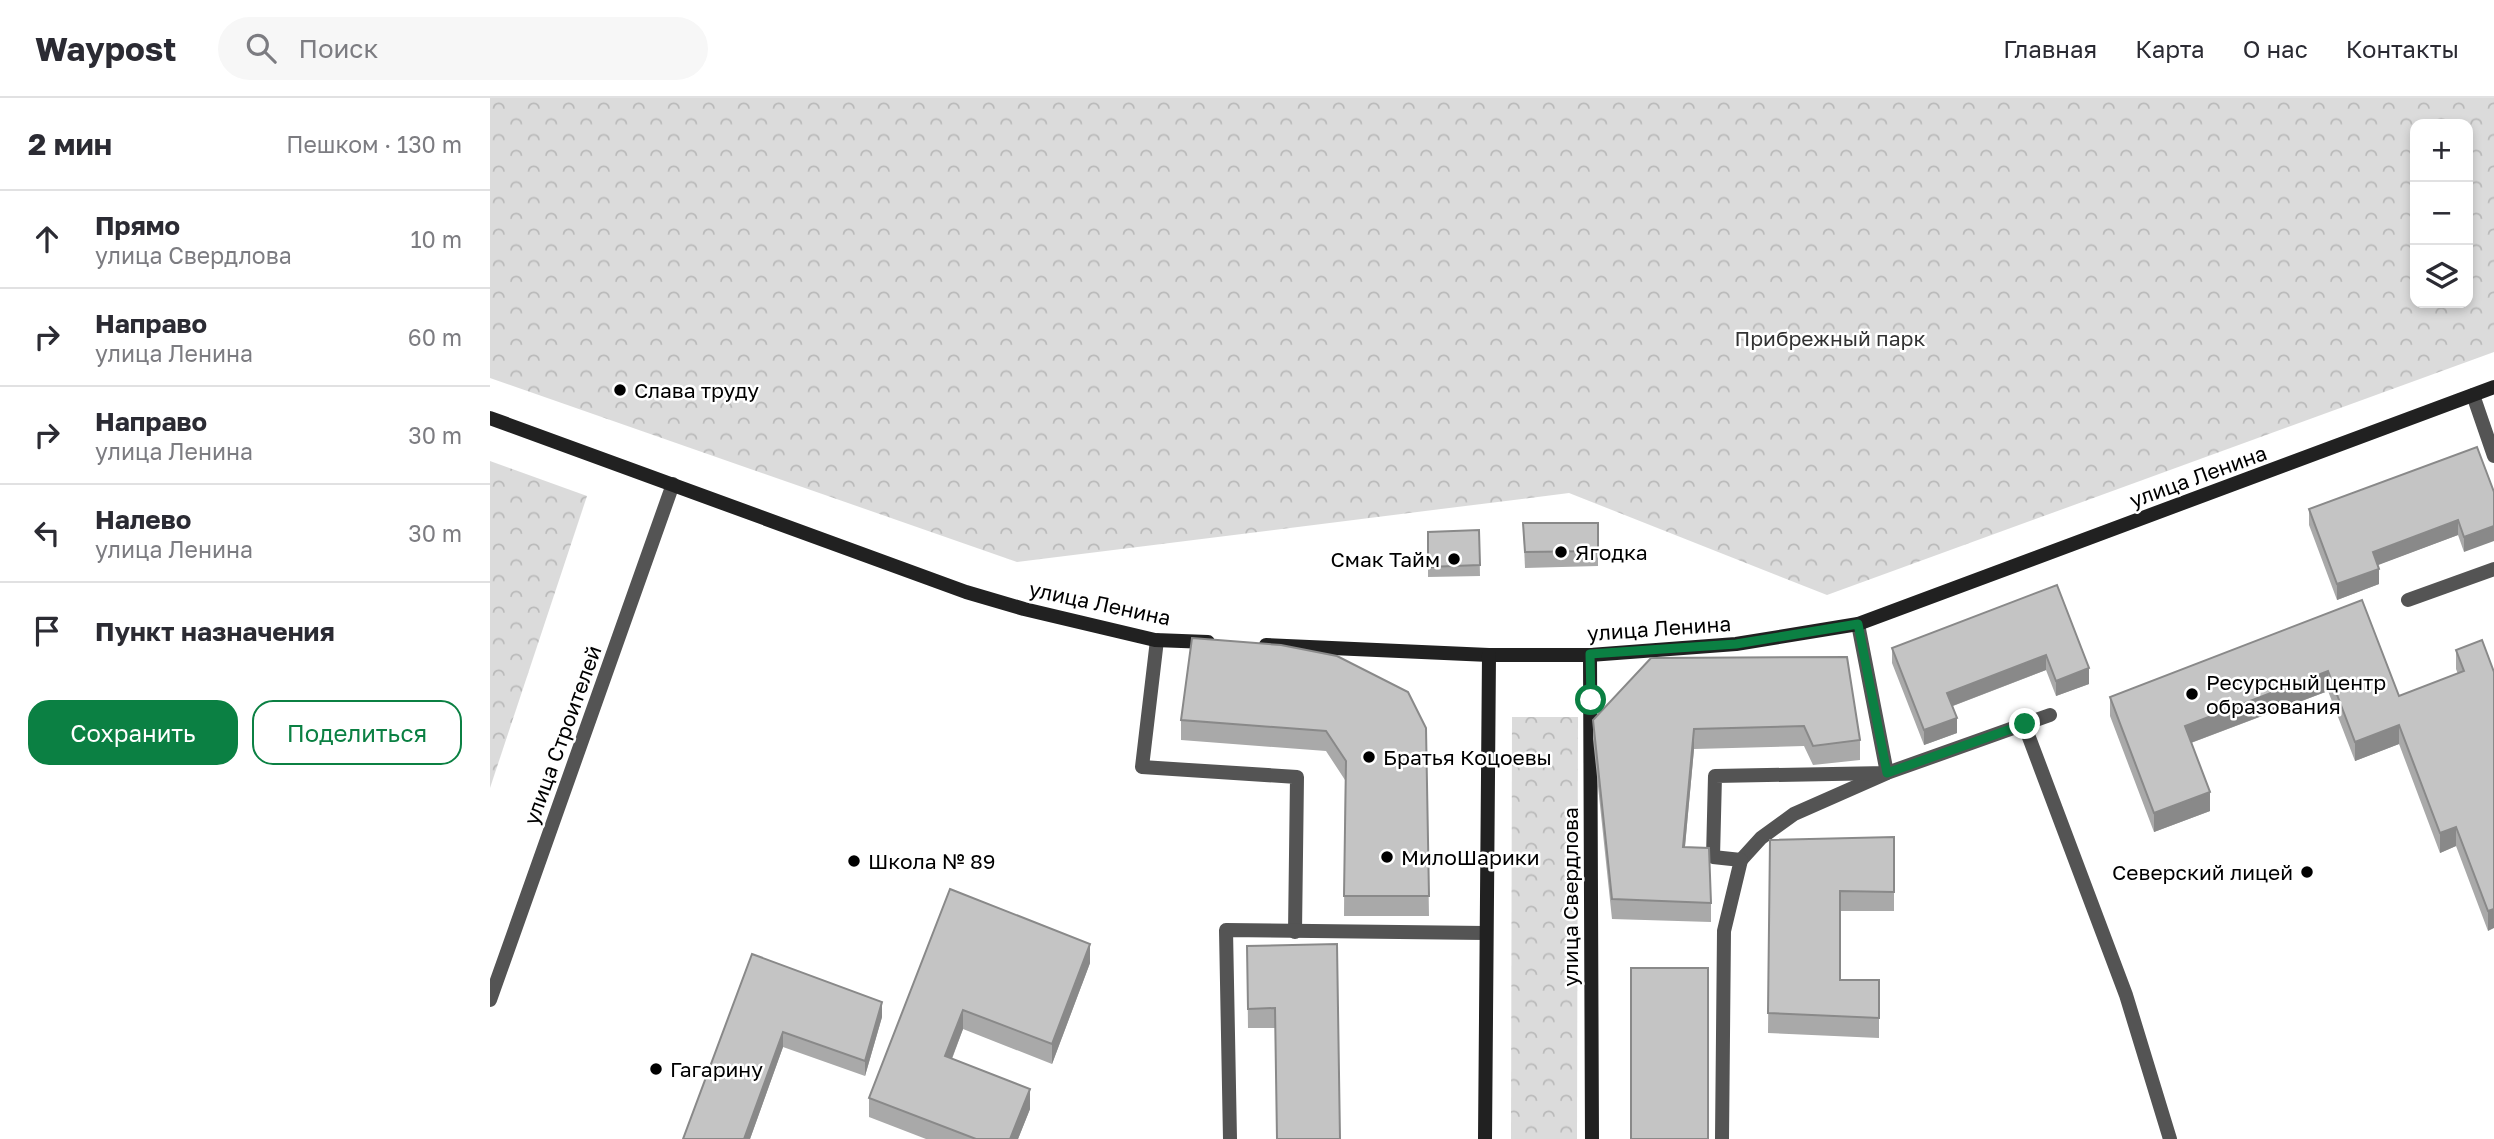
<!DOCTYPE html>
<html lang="ru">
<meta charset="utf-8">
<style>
:root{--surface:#fff;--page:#f7f7f7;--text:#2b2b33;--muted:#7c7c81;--line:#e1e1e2;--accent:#0b8043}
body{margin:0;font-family:"Golos Text",sans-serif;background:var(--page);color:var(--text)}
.controls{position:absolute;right:21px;top:21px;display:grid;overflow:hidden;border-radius:14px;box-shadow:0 4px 10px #0003}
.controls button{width:63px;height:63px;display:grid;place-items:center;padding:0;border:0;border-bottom:2px solid var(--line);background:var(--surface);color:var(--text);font:35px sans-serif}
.stop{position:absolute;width:21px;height:21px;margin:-16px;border:5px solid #0b8043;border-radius:50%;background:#fff}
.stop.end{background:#0b8043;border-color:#fff;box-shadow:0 2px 7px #0008}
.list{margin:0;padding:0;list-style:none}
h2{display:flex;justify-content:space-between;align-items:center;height:91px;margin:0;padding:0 28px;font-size:30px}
h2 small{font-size:23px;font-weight:400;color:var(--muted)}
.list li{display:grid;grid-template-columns:46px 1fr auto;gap:21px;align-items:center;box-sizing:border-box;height:98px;padding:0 28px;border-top:2px solid var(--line)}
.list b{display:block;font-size:26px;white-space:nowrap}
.list p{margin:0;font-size:23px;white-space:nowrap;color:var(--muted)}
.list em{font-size:23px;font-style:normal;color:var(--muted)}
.actions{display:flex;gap:14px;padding:21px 28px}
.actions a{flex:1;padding:16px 0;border:2px solid var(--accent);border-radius:21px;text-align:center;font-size:24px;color:var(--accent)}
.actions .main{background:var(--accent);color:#fff}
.icon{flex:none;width:38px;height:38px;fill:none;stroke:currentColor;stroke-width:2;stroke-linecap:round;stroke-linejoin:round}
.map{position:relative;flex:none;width:2004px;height:1041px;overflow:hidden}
header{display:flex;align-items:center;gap:42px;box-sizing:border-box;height:98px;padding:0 35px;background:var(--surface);border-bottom:2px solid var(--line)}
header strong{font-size:33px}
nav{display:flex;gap:38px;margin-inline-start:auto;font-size:24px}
.search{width:490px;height:63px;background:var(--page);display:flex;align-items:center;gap:18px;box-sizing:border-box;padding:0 24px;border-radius:38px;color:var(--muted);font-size:26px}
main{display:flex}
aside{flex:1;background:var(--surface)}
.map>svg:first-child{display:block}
.forest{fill:url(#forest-crowns);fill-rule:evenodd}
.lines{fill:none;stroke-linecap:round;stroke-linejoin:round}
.lane{stroke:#545454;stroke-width:14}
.street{stroke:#545454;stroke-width:14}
.secondary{stroke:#212121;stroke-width:14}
.wall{fill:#a9a9a9}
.shaded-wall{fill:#898989}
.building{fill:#c4c4c4;stroke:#898989;stroke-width:2}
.route{stroke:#0b8043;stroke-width:9}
.poi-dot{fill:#000;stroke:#fff;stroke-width:2.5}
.labels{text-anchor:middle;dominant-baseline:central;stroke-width:5;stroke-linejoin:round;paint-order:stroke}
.park-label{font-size:21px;fill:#323232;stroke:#fff}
.poi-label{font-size:21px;fill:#000;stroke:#fff;text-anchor:start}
.street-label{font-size:21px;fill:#000;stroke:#fff}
</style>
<header>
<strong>Waypost</strong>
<div class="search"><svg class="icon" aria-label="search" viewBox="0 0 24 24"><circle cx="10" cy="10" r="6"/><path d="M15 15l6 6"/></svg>Поиск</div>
<nav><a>Главная</a><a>Карта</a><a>О нас</a><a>Контакты</a></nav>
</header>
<main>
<aside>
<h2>2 мин<small>Пешком · 130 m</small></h2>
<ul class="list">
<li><svg class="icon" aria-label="ahead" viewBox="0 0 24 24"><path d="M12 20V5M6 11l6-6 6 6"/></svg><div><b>Прямо</b><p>улица Свердлова</p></div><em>10 m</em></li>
<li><svg class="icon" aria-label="right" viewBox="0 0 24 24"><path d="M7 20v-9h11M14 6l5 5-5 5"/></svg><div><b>Направо</b><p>улица Ленина</p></div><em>60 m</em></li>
<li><svg class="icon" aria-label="right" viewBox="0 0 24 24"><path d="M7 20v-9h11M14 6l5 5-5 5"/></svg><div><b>Направо</b><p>улица Ленина</p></div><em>30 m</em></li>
<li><svg class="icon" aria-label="left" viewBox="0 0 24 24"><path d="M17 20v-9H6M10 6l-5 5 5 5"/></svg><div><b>Налево</b><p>улица Ленина</p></div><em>30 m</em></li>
<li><svg class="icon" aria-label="arrive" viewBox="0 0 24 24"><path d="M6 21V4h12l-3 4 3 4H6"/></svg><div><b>Пункт назначения</b></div></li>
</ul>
<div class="actions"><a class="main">Сохранить</a><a>Поделиться</a></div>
</aside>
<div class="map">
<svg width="2004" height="1041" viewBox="0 0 2004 1041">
<defs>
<pattern id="forest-crowns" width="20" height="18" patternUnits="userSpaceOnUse" patternTransform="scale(1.75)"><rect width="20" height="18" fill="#dbdbdb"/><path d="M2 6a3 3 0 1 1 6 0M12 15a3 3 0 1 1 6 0" fill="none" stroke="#bababa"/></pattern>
</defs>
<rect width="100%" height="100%" fill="#fff"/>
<g class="forest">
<path d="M 0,0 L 2004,0 L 2004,254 L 1337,497 L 1079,395 L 527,464 L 0,280 ZM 1978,26 L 1978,205 L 1925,205 L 1925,26 Z"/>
<polygon points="0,363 97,398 0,690"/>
<polygon points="1022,619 1088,619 1087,1041 1021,1041"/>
</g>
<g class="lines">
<g class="lane">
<polyline points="1983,297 2004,358"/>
<polyline points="1918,502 2004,471"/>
<polyline points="667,542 652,669 807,679 805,834"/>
<polyline points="1534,626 1636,897 1680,1041"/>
<polyline points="1251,762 1271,740 1304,716 1397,675 1560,617"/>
<polyline points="740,1041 736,832 995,835"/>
<polyline points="1232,1041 1234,833 1251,762 1223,759 1225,678 1397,675 1368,526"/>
</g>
<polyline class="street" points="0,902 183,386"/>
<g class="secondary">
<polyline points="0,320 476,494 534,511 665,542 718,544"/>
<polyline points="776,547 999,557 1100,557 1246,546 1368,526 2004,289"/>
<polyline points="1100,557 1102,1041"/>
<polyline points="995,1041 999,557"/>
</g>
</g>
<g class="wall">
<polygon points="1987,349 1974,454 1968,437 1887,467 1889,486 1847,502 1819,427 1819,411"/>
<polygon points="1033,425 1108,425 1108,468 1035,470"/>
<polygon points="989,432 990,478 938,479 938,434"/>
<polygon points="1567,487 1599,586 1566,598 1556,572 1463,608 1467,635 1434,647 1402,565 1402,550"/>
<polygon points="1872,502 1909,598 1968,576 1966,571 1966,552 2004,574 1998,833 1966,748 1950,755 1909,646 1865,663 1838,593 1701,645 1720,713 1664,734 1620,618 1620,599"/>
<polygon points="1357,559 1370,642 1370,662 1323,667 1314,648 1204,651 1195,749 1221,805 1221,824 1122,821 1103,641 1103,622"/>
<polygon points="691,622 936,630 939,818 854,818 855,682 836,653 691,642"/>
<polygon points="1404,739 1404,813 1350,813 1350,882 1389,882 1389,940 1278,935 1280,742"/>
<polygon points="460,791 600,865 562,966 473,931 462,961 540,1011 528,1041 436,1041 379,1019 379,1000"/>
<polygon points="757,848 850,1041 785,930 758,930"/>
<polygon points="262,856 392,919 375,978 293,949 260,1041 193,1041"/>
</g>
<g class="shaded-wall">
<polygon points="1968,422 1968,437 1883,469 1883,454"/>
<polygon points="2004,428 2004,443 1974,454 1974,439"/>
<polygon points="1889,471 1889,486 1847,502 1847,486"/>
<polygon points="1556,557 1556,572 1457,610 1457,595"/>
<polygon points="1599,570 1599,586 1566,598 1566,583"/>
<polygon points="1838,573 1838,593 1695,647 1695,628"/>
<polygon points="1467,620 1467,635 1434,647 1434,632"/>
<polygon points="1909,627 1909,646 1865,663 1865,644"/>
<polygon points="1204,631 1204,651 1193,769 1193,749"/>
<polygon points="1720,694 1720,713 1664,734 1664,715"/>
<polygon points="1966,729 1966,748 1950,755 1950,735"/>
<polygon points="2004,811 2004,830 1998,833 1998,813"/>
<polygon points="600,846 600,865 562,966 562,946"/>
<polygon points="392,904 392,919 375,978 375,963"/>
<polygon points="473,912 473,931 455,978 455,958"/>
<polygon points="293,934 293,949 260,1041 254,1041"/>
<polygon points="540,991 540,1011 528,1041 520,1041"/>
</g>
<g class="building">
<polygon points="1987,349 2004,394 2004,428 1974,439 1968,422 1883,454 1889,471 1847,486 1819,411"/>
<polygon points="1033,425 1108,425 1108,453 1035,454"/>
<polygon points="989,432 990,467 938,469 938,434"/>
<polygon points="1567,487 1599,570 1566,583 1556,557 1457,595 1467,620 1434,632 1402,550"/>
<polygon points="1872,502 1909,598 1974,573 1966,552 1992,542 2004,574 2004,811 1998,813 1966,729 1950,735 1909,627 1865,644 1838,573 1695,628 1720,694 1664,715 1620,599"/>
<polygon points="702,540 791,547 847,558 918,594 936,630 939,798 854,798 856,663 836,633 691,622"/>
<polygon points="1357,559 1370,642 1323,648 1314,628 1204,631 1193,749 1219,750 1221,805 1122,801 1103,622 1161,560"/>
<polygon points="1404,739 1404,794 1350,793 1350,882 1389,882 1389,920 1278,915 1280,742"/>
<polygon points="460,791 600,846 562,946 473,912 455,958 540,991 520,1041 486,1041 379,1000"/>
<polygon points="847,846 850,1041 787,1041 785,910 758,911 757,848"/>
<polygon points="262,856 392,904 375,963 293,934 254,1041 193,1041"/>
<rect x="1141" y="870" width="77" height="171"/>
</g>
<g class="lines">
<polyline class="route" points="1101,602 1100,556 1246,546 1368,526 1397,675 1535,626"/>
</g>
<g class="poi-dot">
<circle cx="130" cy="292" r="7"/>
<circle cx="1071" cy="454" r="7"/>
<circle cx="964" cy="461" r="7"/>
<circle cx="1702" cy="596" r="7"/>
<circle cx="879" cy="659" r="7"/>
<circle cx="897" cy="759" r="7"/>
<circle cx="364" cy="763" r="7"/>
<circle cx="1817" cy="774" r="7"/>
<circle cx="166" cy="971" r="7"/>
</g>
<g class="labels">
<g class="park-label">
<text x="1340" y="240">Прибрежный парк</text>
</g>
<g class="poi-label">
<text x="144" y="292">Слава труду</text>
<text x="1085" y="454">Ягодка</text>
<text x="950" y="461" text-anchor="end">Смак Тайм</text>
<text x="1716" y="584">Ресурсный центр<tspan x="1716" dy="24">образования</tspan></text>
<text x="893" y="659">Братья Коцоевы</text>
<text x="911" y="759">МилоШарики</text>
<text x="378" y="763">Школа № 89</text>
<text x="1803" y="774" text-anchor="end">Северский лицей</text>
<text x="180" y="971">Гагарину</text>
</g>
<g class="street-label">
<text transform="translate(1708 378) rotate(-20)">улица Ленина</text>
<text transform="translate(610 505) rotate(12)">улица Ленина</text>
<text transform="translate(1169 530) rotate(-4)">улица Ленина</text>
<text transform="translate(72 637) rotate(-70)">улица Строителей</text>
<text transform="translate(1080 799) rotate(-90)">улица Свердлова</text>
</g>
</g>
</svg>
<div class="controls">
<button>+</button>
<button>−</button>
<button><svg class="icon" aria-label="layers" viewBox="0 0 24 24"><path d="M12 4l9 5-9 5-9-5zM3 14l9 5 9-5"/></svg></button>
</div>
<div class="stop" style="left:1101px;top:602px"></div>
<div class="stop end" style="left:1535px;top:626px"></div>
</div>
</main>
